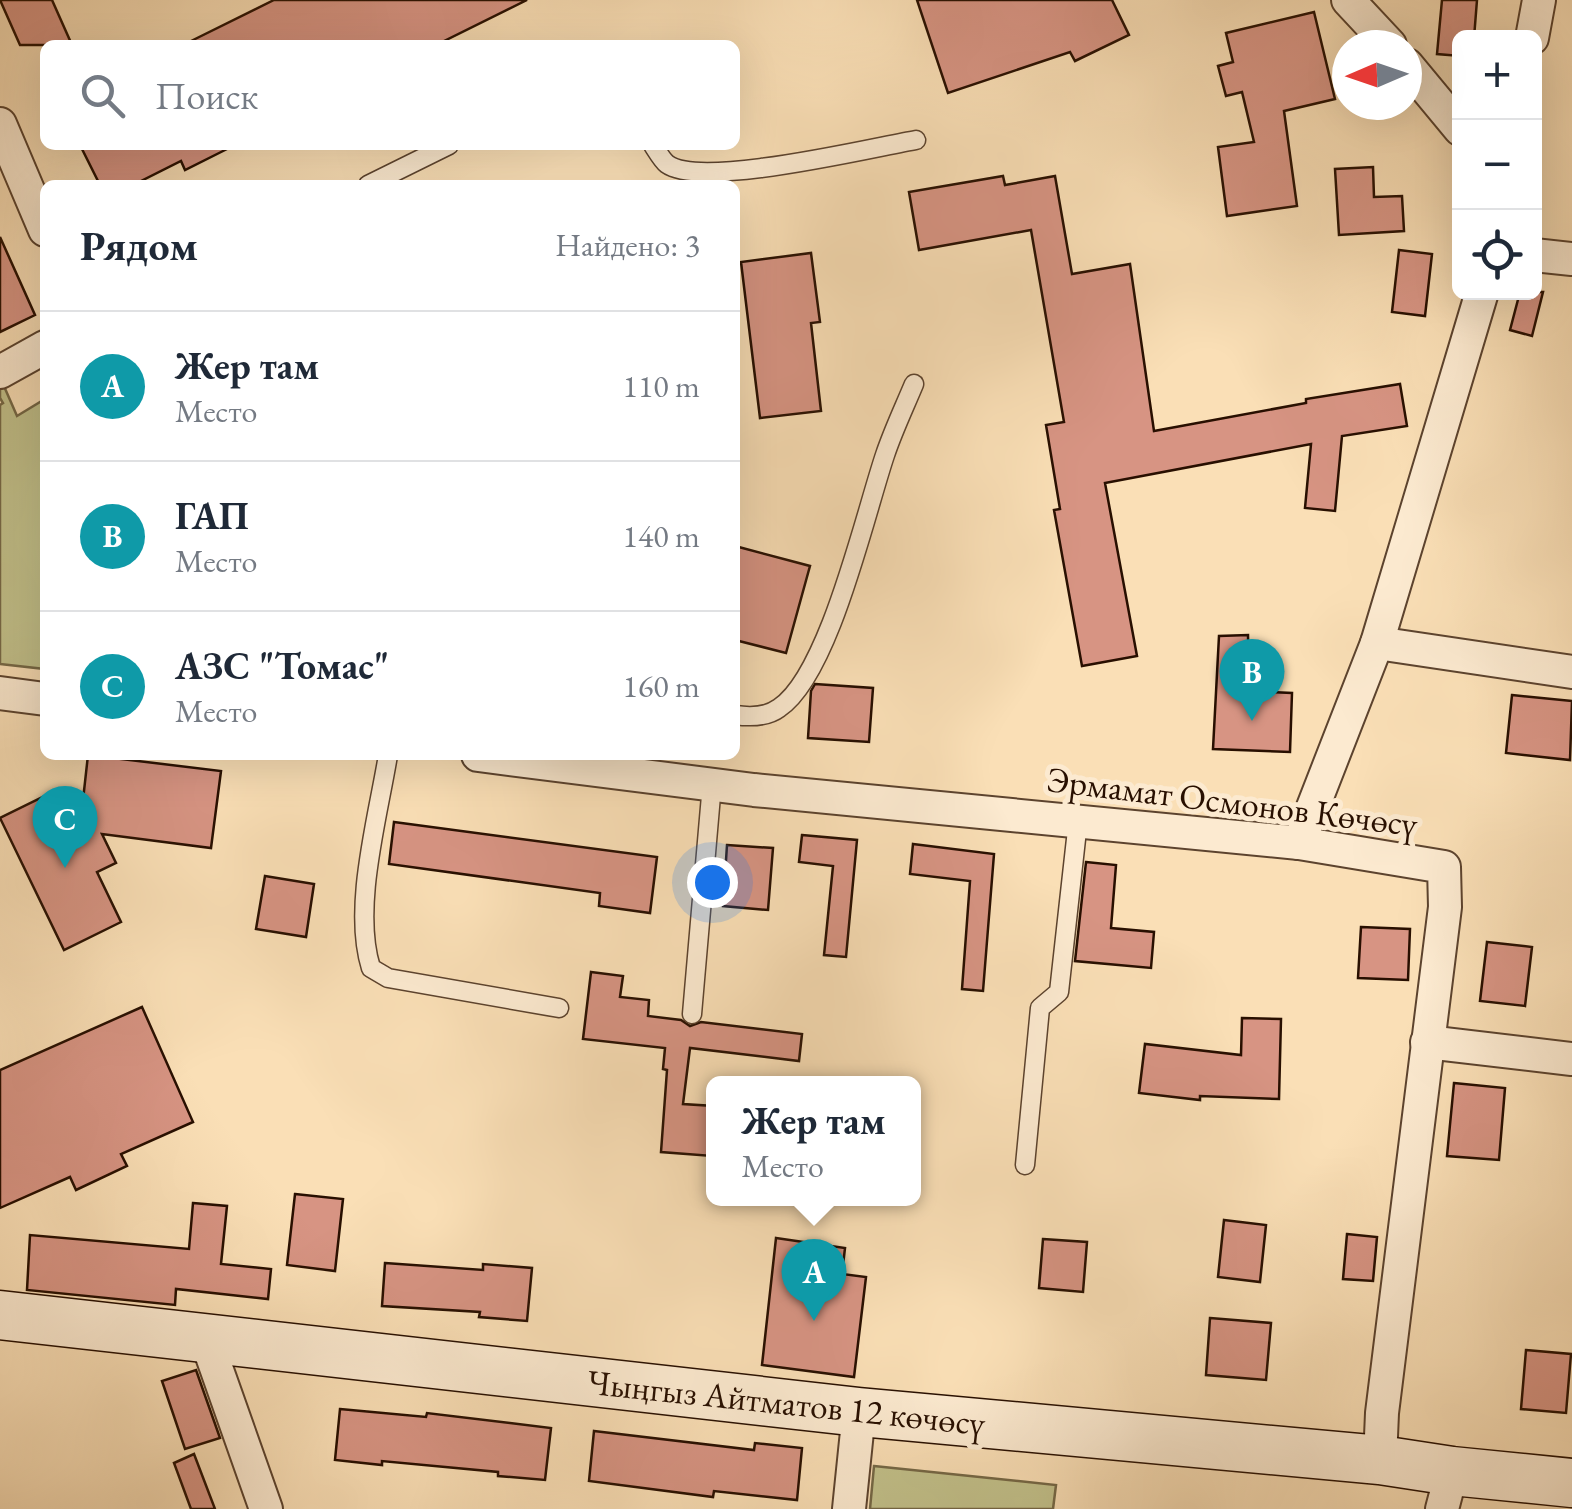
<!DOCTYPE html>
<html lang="ru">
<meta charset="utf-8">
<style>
:root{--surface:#fff;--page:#f6f6f7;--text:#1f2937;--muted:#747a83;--line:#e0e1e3;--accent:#8f2418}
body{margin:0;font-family:"EB Garamond",serif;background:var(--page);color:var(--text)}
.controls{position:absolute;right:30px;top:30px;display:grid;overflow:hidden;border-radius:15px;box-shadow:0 10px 40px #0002}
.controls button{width:90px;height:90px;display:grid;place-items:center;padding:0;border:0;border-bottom:2px solid var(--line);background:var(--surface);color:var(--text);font:50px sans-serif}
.compass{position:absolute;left:1332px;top:30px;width:90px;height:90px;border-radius:50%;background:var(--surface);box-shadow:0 10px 40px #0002;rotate:268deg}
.you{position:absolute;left:712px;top:882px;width:35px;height:35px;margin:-25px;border:8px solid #fff;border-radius:50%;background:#1a73e8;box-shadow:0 0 0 15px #1a73e833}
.badge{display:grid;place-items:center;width:65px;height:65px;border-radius:50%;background:var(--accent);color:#fff;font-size:32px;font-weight:700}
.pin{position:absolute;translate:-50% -82px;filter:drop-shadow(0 2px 5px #0008)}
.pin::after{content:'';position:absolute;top:52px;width:35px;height:30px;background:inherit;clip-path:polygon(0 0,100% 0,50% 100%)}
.popup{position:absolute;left:706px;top:1076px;width:215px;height:130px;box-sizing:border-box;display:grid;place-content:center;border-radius:15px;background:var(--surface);filter:drop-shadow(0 2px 8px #0005);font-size:32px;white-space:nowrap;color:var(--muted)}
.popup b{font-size:38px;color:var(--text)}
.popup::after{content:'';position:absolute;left:50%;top:100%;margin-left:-20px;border:20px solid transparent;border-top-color:var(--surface)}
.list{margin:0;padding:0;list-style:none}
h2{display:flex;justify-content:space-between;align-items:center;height:130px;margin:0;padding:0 40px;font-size:42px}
h2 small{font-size:32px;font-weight:400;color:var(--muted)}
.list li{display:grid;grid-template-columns:65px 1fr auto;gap:30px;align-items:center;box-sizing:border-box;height:150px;padding:0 40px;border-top:2px solid var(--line)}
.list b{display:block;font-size:38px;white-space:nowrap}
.list p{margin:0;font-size:32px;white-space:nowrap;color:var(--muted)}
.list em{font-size:32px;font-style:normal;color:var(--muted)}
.icon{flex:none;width:55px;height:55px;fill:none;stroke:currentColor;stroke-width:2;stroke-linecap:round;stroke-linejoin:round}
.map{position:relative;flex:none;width:1572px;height:1509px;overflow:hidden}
.search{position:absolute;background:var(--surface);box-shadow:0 10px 40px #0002;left:40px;top:40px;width:700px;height:110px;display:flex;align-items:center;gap:25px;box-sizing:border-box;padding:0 35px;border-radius:15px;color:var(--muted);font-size:38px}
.panel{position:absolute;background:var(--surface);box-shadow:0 10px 40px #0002;left:40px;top:180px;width:700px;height:580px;border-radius:15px}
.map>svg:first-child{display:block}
.green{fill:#c2c18b;stroke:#756846;stroke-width:2.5}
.building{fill:#d79483;stroke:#280f00;stroke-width:2.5}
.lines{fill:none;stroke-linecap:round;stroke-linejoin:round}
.lane-casing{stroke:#5c432e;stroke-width:21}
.street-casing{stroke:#5c432e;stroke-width:36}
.secondary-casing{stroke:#280f00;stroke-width:51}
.lane{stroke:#fcead0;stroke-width:18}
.street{stroke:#fcead0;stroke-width:32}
.secondary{stroke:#fcead0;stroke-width:48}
.labels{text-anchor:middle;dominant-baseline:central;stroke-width:10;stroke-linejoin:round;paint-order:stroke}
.street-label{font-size:35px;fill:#280f00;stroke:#fcead0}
</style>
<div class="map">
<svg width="1572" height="1509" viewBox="0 0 1572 1509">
<rect width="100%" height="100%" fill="#fadfb6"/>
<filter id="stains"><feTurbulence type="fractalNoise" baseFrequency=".002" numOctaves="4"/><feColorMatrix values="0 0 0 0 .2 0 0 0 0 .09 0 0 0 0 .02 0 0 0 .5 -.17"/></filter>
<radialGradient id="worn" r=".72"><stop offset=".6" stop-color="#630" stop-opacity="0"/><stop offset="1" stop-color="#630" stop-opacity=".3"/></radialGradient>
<g class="green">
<polygon points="0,377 17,416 45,399 45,669 0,664 0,405 3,403 0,398"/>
<polygon points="874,1466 1056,1485 1053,1509 870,1509"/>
</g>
<g class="building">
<polygon points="0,0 52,0 72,45 20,45"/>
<polygon points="274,0 527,0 436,45 183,45"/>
<polygon points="917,0 1112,0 1129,35 1075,61 1070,52 948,93"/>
<polygon points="1442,0 1477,0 1474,38 1460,38 1460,56 1437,54"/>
<polygon points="1314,12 1335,99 1284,111 1297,206 1227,216 1218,147 1254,142 1242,92 1226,96 1218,66 1233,62 1226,33"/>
<polygon points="80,145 235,145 185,170 181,161 133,185 100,185"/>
<polygon points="1373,167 1374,197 1402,196 1404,231 1339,235 1335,169"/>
<polygon points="1003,176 1005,185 1055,176 1072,274 1130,264 1154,431 1306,403 1306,399 1400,384 1407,426 1342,436 1335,511 1305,508 1311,444 1105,483 1137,656 1082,666 1054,510 1060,509 1046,425 1064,422 1031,230 919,250 909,192"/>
<polygon points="0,237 35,315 0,332"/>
<polygon points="1399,250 1432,254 1425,316 1392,312"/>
<polygon points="811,253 820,322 811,323 821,411 760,418 741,262"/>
<polygon points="1520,292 1543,292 1532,336 1510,330"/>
<polygon points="735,546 810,566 786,653 735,640"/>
<polygon points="1248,635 1249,691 1292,693 1290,752 1213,749 1219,636"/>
<polygon points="815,684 873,688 869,742 808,738 811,691"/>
<polygon points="1512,695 1572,701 1570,760 1506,753"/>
<polygon points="88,755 221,771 211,848 102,834 116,863 97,872 121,922 64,950 0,818 57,790 79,836"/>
<polygon points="394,822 657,857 650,913 599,906 600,893 389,864"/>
<polygon points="802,835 857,840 846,957 824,955 833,866 799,862"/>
<polygon points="913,844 994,854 983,991 962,989 970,881 910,874"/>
<polygon points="727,845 773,848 768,910 723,906"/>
<polygon points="1086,862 1116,865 1111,928 1154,932 1151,968 1075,961"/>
<polygon points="265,876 314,884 306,937 256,929"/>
<polygon points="1361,927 1410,929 1408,980 1358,978"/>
<polygon points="1487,942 1532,947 1525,1006 1480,1001"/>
<polygon points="591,972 623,976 620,997 649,1000 648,1016 681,1020 690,1026 701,1022 802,1034 799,1061 690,1048 683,1104 714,1106 712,1156 661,1152 667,1070 663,1069 665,1048 583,1039"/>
<polygon points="142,1007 193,1122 121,1154 127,1166 76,1190 70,1177 0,1208 0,1070"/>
<polygon points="1242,1018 1281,1019 1279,1099 1200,1096 1200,1100 1139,1093 1145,1044 1241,1055"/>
<polygon points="1454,1083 1505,1088 1499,1160 1447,1156"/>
<polygon points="295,1194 343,1199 335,1271 287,1265"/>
<polygon points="193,1203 227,1206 221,1264 271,1269 268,1299 176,1289 175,1305 27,1290 30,1235 189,1249"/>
<polygon points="1224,1220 1266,1225 1260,1282 1218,1277"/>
<polygon points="1347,1234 1377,1237 1373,1281 1343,1279"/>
<polygon points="776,1238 845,1248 842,1274 866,1277 854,1377 762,1365"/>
<polygon points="1043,1239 1087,1242 1083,1292 1039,1288"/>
<polygon points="385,1263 483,1270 483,1264 532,1268 527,1321 479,1317 480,1312 382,1306"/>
<polygon points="1210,1318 1271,1323 1266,1380 1206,1375"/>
<polygon points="1526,1350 1571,1354 1566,1413 1521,1409"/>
<polygon points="196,1370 220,1438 185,1449 162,1381"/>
<polygon points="340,1409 426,1417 427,1413 551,1428 545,1480 498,1476 498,1472 382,1461 382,1465 335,1460"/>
<polygon points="594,1431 754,1450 755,1443 802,1448 797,1500 714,1491 713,1497 589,1481"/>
<polygon points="194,1454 215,1509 191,1509 174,1463"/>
</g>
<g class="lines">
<defs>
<g id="lane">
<path d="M 653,145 C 657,151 662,160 667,164 C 701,189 870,148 916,140"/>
<polyline points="368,185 449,145"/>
<path d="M 735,715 C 749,717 767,717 779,708 C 829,675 865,514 885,455 C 893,431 904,408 914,384"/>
<path d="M 388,755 C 378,817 352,908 371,968 L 388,978 L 559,1008"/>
<polyline points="692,1014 712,784"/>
<polyline points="1025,1165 1040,1008 1059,992 1078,821"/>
</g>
<g id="street">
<polyline points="1348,0 1390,45"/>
<polyline points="1532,38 1539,0"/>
<polyline points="1407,65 1460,129"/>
<polyline points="0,124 45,230"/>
<polyline points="1534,255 1572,259"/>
<polyline points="0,372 45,347"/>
<polyline points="1377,643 1572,672"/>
<polyline points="0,693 45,699"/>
<polyline points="478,755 754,790 1299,843 1444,867 1445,907 1382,1413 1380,1460"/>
<polyline points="1299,843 1377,643 1482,292"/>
<polyline points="1427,1042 1572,1059"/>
<polyline points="206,1339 266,1509"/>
<polyline points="849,1509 859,1412"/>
<polyline points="1442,1509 1452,1471"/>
</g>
<polyline id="secondary" points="0,1315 859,1412 1380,1460 1452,1471 1572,1483"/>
</defs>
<use href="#lane" class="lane-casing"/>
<use href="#street" class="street-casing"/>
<use href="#secondary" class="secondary-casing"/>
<use href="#lane" class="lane"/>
<use href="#street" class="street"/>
<use href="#secondary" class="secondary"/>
</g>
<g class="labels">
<g class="street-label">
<text transform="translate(1232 801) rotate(7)">Эрмамат Осмонов Көчөсү</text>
<text transform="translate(786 1402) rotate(6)">Чыңгыз Айтматов 12 көчөсү</text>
</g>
</g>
<rect width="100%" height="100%" filter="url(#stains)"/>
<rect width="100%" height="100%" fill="url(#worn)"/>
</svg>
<div class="controls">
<button>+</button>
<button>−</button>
<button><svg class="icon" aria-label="locate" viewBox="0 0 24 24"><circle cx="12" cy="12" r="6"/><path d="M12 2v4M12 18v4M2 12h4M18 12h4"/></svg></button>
</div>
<svg class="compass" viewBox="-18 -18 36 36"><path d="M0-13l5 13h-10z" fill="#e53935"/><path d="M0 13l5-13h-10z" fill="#747a83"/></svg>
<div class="you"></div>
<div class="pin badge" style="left:814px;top:1321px;background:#0f9aa8">A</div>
<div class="popup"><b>Жер там</b>Место</div>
<div class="pin badge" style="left:1252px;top:721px;background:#0f9aa8">B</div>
<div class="pin badge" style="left:65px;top:868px;background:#0f9aa8">C</div>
<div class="search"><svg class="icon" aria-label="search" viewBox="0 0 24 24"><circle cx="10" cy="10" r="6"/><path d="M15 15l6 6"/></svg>Поиск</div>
<section class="panel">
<h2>Рядом<small>Найдено: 3</small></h2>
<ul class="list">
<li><span class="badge" style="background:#0f9aa8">A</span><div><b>Жер там</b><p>Место</p></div><em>110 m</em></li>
<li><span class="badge" style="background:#0f9aa8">B</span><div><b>ГАП</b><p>Место</p></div><em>140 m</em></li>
<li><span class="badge" style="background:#0f9aa8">C</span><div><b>АЗС &quot;Томас&quot;</b><p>Место</p></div><em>160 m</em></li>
</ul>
</section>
</div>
